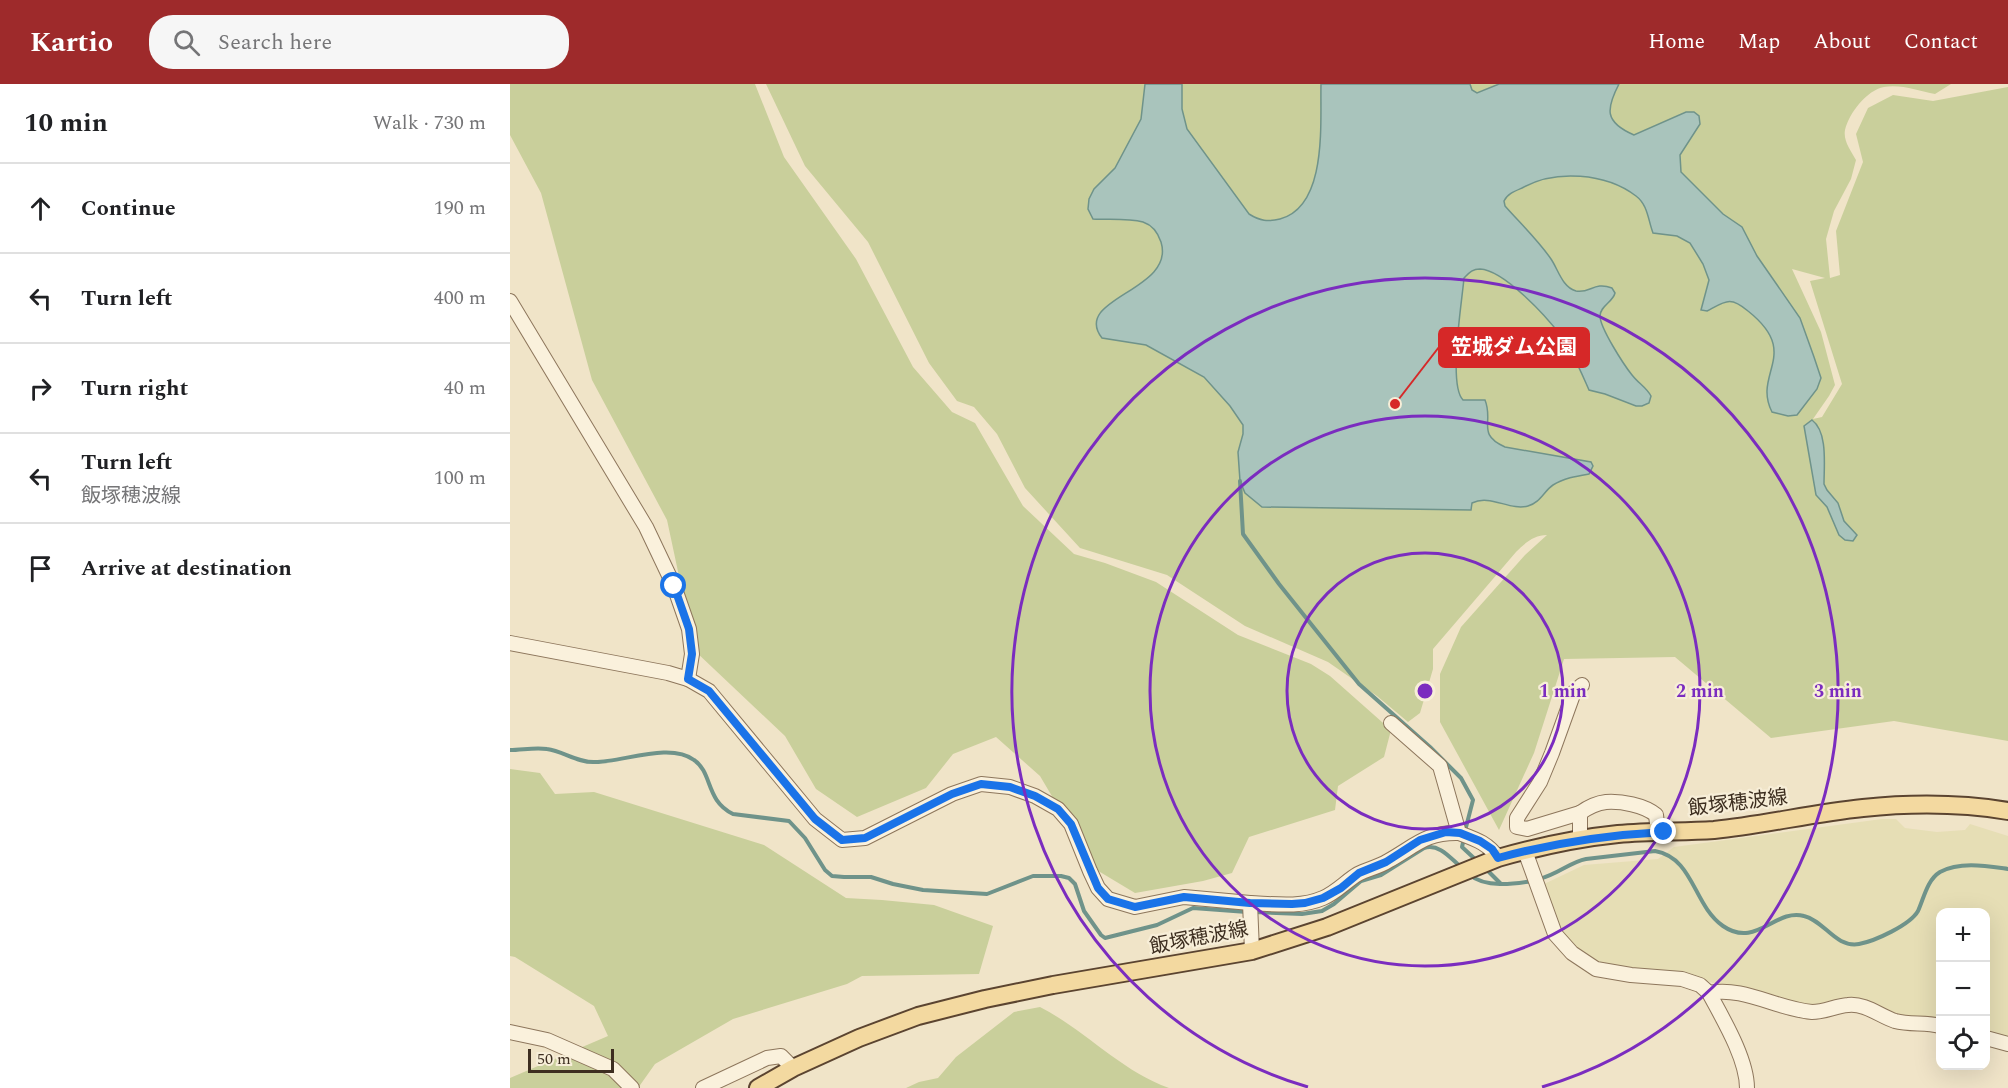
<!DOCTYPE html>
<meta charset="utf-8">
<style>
:root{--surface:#fff;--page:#f6f6f6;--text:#202124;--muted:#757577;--line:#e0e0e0;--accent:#9e2a2b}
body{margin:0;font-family:Spectral,"Noto Sans JP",serif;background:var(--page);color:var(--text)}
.controls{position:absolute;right:18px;bottom:18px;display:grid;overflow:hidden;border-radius:12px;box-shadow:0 6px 24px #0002}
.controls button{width:54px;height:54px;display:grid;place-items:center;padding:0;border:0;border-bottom:2px solid var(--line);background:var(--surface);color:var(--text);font:30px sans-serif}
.scale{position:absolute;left:18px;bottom:15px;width:86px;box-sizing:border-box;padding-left:6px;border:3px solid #3d2e20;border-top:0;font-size:16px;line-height:21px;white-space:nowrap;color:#3d2e20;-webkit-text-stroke:4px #f7eed8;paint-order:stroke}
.stop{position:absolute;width:18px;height:18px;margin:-14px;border:4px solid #1a73e8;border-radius:50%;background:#fff}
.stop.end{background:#1a73e8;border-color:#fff;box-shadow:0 2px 6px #0008}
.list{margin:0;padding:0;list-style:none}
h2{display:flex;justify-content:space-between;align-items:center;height:78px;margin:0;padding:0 24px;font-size:26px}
h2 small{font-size:20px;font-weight:400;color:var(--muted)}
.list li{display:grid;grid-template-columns:39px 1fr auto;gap:18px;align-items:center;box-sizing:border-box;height:90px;padding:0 24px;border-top:2px solid var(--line)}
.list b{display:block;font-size:22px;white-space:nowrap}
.list p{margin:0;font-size:20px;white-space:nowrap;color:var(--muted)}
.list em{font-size:20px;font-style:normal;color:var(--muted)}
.icon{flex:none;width:33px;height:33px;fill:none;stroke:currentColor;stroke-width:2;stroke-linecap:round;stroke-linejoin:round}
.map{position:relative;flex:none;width:1498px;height:1004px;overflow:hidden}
header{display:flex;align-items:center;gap:36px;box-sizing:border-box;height:84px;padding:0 30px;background:var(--accent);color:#fff}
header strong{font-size:28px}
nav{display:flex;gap:33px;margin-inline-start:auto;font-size:21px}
.search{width:420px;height:54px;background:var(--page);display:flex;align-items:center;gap:15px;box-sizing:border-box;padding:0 21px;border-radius:24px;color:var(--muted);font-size:22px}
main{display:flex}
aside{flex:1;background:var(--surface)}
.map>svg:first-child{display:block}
.farmland{fill:#e6deb5}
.green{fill:#c9cf9b;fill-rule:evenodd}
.water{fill:#a9c4bc;stroke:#6f938a;stroke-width:1.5}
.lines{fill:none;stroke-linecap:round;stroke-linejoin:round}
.stream{stroke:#6f938a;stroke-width:4}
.minor-casing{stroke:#8d765c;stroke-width:16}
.major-casing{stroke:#5b4430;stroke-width:20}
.minor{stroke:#faf1dc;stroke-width:14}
.major{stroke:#f3d9a0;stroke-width:16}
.route{stroke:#1a73e8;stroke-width:8}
.ring{fill:none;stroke:#7b2cbf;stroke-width:3}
.labels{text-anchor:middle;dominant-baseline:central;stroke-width:4.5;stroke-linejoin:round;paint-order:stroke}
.street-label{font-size:20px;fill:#3d2e20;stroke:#f7eed8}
.centre{fill:#7b2cbf;stroke:#f7eed8;stroke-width:3}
.ring-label{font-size:18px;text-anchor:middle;font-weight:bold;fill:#7b2cbf;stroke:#f7eed8;stroke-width:4.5;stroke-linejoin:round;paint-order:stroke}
.leader{fill:none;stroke:#d62828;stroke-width:2}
.callout-dot{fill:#d62828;stroke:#f7eed8;stroke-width:2}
.callout{fill:#d62828;stroke:#d62828;stroke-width:2}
.callout-label{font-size:21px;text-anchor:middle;font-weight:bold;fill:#fff}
</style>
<header>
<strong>Kartio</strong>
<div class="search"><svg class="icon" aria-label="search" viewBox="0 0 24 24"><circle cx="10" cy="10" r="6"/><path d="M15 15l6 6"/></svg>Search here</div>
<nav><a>Home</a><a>Map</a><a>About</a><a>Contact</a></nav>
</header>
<main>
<aside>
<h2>10 min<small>Walk · 730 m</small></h2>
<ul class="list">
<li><svg class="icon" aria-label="ahead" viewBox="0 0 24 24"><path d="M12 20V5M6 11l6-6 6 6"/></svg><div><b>Continue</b></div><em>190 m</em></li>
<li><svg class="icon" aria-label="left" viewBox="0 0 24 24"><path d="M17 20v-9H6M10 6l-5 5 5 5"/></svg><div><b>Turn left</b></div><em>400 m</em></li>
<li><svg class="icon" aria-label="right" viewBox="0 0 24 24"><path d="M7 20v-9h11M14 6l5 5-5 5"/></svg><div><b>Turn right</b></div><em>40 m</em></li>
<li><svg class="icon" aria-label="left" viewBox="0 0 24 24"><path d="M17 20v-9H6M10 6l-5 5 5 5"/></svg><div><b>Turn left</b><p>飯塚穂波線</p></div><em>100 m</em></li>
<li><svg class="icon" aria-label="arrive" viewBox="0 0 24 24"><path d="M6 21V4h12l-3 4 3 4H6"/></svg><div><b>Arrive at destination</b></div></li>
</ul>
</aside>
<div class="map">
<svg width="1498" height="1004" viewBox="0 0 1498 1004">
<rect width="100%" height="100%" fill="#f0e4c8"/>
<polygon class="farmland" points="1372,735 1386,735 1395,744 1427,748 1455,746 1460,740 1498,752 1498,956 1476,950 1476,828 1430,828 1430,939 1381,931 1305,924 1269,918 1172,890 1109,883 1086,878 1057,856 1046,838 1032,801 1074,781 1148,775 1164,763"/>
<g class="green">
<polygon points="0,0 245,0 274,73 346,175 403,283 442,328 465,339 513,422 564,470 595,479 646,498 728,551 801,580 820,592 881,646 874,673 828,702 825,726 739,753 722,789 693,797 625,809 585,785 530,692 486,653 443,670 416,704 347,733 306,705 275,652 185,567 157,436 82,296 31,109 0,51"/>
<path d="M 256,0 L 1441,0 L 1425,10 C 1409,7 1391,0 1374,3 C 1357,6 1339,29 1335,46 C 1333,57 1341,67 1346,76 L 1341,95 L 1324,127 L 1316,155 L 1320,194 L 1330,191 L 1326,147 L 1353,78 L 1346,50 L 1358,24 L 1383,11 L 1423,17 L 1498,3 L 1498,657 L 1384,637 L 1261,654 L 1165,573 L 1054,575 L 1024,669 L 989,746 L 930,638 L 930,590 L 951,543 L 1015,471 L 1037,451 C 1024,451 1015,459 1006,468 L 923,565 L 923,585 L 910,629 L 898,638 L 867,612 L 818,578 L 735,542 L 657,491 L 570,464 L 515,404 L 487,350 L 464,323 L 447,317 L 419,279 L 358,158 L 295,82 ZM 1282,185 L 1315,194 L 1300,197 L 1332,300 L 1312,333 L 1303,335 L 1319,312 L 1325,301 L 1311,248 Z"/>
<polygon points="0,685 30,689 45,710 84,708 254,761 336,814 372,816 424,821 483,842 469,890 352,892 337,900 223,935 145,980 128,1004 0,1004 0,994 98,952 84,922 5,873 0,872"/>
<path d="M 530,923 C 575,946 611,987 659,1004 L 396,1004 L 409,998 L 428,994 L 446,973 L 504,928 Z"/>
</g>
<g class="water">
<path d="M 635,0 L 672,0 L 672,25 L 677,45 L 739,130 C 750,137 758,138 770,135 C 818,122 810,38 811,0 L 960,0 L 962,6 L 967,9 L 989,0 L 1109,0 C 1096,25 1094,38 1124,51 L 1176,28 L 1184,28 L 1189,32 L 1190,40 L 1170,71 L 1171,88 L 1213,130 L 1232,143 L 1247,172 L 1290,234 L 1304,273 L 1311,294 L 1307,305 L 1287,331 L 1278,332 L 1262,328 C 1242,289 1292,270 1238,227 C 1220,212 1216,217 1197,227 L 1191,226 L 1199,196 L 1193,180 L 1180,159 L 1167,152 L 1143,149 C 1138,136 1138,121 1126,112 C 1096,89 1045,85 1012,104 C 1005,107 997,110 994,117 L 995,122 C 1010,139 1028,156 1041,175 C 1048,185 1052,203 1066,207 C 1080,210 1084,197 1102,204 L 1105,209 C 1103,218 1090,222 1090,232 C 1090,244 1114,281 1122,291 C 1128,299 1136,303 1141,312 L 1139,319 L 1132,322 L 1126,322 L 1095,310 L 1079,306 C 1071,288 1063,268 1051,252 C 1037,233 994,186 970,185 C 962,185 959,189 954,194 C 952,218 938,301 953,316 L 975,316 C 984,338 966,350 995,363 L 1081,378 L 1083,382 L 1079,390 C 1067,392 1054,394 1043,401 C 1034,407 1030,419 1018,422 C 1000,427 980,410 962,419 L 961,426 L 752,423 L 735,409 L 730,397 L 728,368 L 733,350 L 733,341 L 720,322 L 694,293 L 636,261 L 592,254 C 561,214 666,207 651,158 C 648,149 642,141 633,138 C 618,134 599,136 583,135 L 578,125 L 579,115 L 584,105 L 605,84 L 631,35 Z"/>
<path d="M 1302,336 C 1318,348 1314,381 1314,400 L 1317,406 L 1328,419 L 1334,437 L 1347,451 L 1343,457 L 1335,456 L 1329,451 L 1317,423 L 1306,411 L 1294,342 Z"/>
</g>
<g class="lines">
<g class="stream">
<polyline points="730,397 733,450 769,500 849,600 920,663 951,694 963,716 955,747"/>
<path d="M 0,666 C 12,666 25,663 37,665 C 53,667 68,679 85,678 C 113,678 160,658 184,676 C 203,689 195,716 223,730 L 279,737 L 295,754 L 315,786 L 322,792 L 334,793 L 361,793 L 383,800 L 413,806 L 477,810 L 523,792 L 551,792 L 559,794 L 565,800 L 574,827 L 591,851 L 595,854 L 647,841 L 683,824 L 737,828"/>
<polyline points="954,754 952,763 966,776"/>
<polyline points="974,783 990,799"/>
<path d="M 960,791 C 975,804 1004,800 1022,797"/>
<path d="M 1029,795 C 1047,791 1060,778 1076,775 L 1145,767 C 1184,774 1183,821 1213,842 C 1246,865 1265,824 1294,832 C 1315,837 1325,864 1349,860 C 1365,857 1400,841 1408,827 C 1414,814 1417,796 1430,788 C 1450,777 1477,782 1498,785"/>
<path d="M 744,828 L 792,830 L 812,827 L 824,820 L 851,797 L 871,791 L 914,764 C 930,759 941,775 952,784"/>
</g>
<defs>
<g id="minor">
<polyline points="0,217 136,443 164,502 179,545 182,570 178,595"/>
<polyline points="0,559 158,589 178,595 199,607 305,735 332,756 355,754 442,710 471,700 500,703 525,712 548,725 561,740 580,787 588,804 598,815 625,823 674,813 740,819 742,867"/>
<path d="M 881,639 L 930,682 L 949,749 C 965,755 978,759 988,774"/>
<polyline points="1070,729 1017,745 1007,743 1007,734 1030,698 1042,669 1064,608 1072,601"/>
<path d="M 1070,755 L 1070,729 C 1077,724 1087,719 1096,718 C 1111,717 1134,721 1146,731 L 1148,748"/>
<path d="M 1015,767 L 1045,850 L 1062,869 L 1086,885 L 1121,891 L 1172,895 L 1190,901 L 1199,909 C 1213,935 1237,975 1237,1004"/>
<path d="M 740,819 C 764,820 790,824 813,814 C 827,808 836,797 848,790 C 857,785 869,783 878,777 C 905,762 916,748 949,749"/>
<path d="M 1199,909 C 1233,902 1267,925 1302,928 C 1315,928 1325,922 1338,921 C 1355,919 1370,932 1385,937 C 1400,941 1416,938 1430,942"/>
<polyline points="0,948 37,956 103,985 122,1004"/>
<polyline points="1476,954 1498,960"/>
<polyline points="193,1004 257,974 271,972 283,984"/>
</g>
<path id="major" d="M 248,1004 L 283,984 L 349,954 L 408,932 L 475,915 L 543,901 L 742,867 L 817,843 L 988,774 C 1027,763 1068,754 1108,750 C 1140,747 1172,748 1204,746 C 1254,741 1303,729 1353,724 C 1401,719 1450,719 1498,727"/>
</defs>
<use href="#minor" class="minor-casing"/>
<use href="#major" class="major-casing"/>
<use href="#minor" class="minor"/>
<use href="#major" class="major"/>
</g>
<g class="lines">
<path class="route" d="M 164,502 L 179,545 L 182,570 L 178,595 L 199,607 L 305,735 L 332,756 L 355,754 L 442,710 L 471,700 L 500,703 L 525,712 L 548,725 L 561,740 L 588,804 L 598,815 L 625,823 L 674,813 L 740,819 L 782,820 L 795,819 L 813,814 L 831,804 L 849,789 L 876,778 L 910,756 L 936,748 L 950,749 L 970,757 L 982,765 L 988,774 C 1043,759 1097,751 1154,748"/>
</g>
<g class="ring">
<circle cx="915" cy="607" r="138"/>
<circle cx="915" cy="607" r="275"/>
<path d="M798 1003A413 413 0 1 1 1032 1003"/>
</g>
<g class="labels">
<g class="street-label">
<text transform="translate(1228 719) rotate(-7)">飯塚穂波線</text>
<text transform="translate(689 854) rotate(-11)">飯塚穂波線</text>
</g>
</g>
<circle cx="915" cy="607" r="9" class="centre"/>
<g class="ring-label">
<text x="1053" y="613">1 min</text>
<text x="1190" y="613">2 min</text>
<text x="1328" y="613">3 min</text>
</g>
<path class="leader" d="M885 320L929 263"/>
<circle class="callout-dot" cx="885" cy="320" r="6"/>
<rect class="callout" x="929" y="244" width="150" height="39" rx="6"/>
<g class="callout-label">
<text x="1004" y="270">笠城ダム公園</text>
</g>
</svg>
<div class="controls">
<button>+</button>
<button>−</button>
<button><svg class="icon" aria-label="locate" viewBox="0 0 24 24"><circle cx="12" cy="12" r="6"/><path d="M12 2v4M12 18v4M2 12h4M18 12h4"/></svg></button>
</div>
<div class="scale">50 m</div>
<div class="stop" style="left:164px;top:502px"></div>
<div class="stop end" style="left:1154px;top:748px"></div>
</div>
</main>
